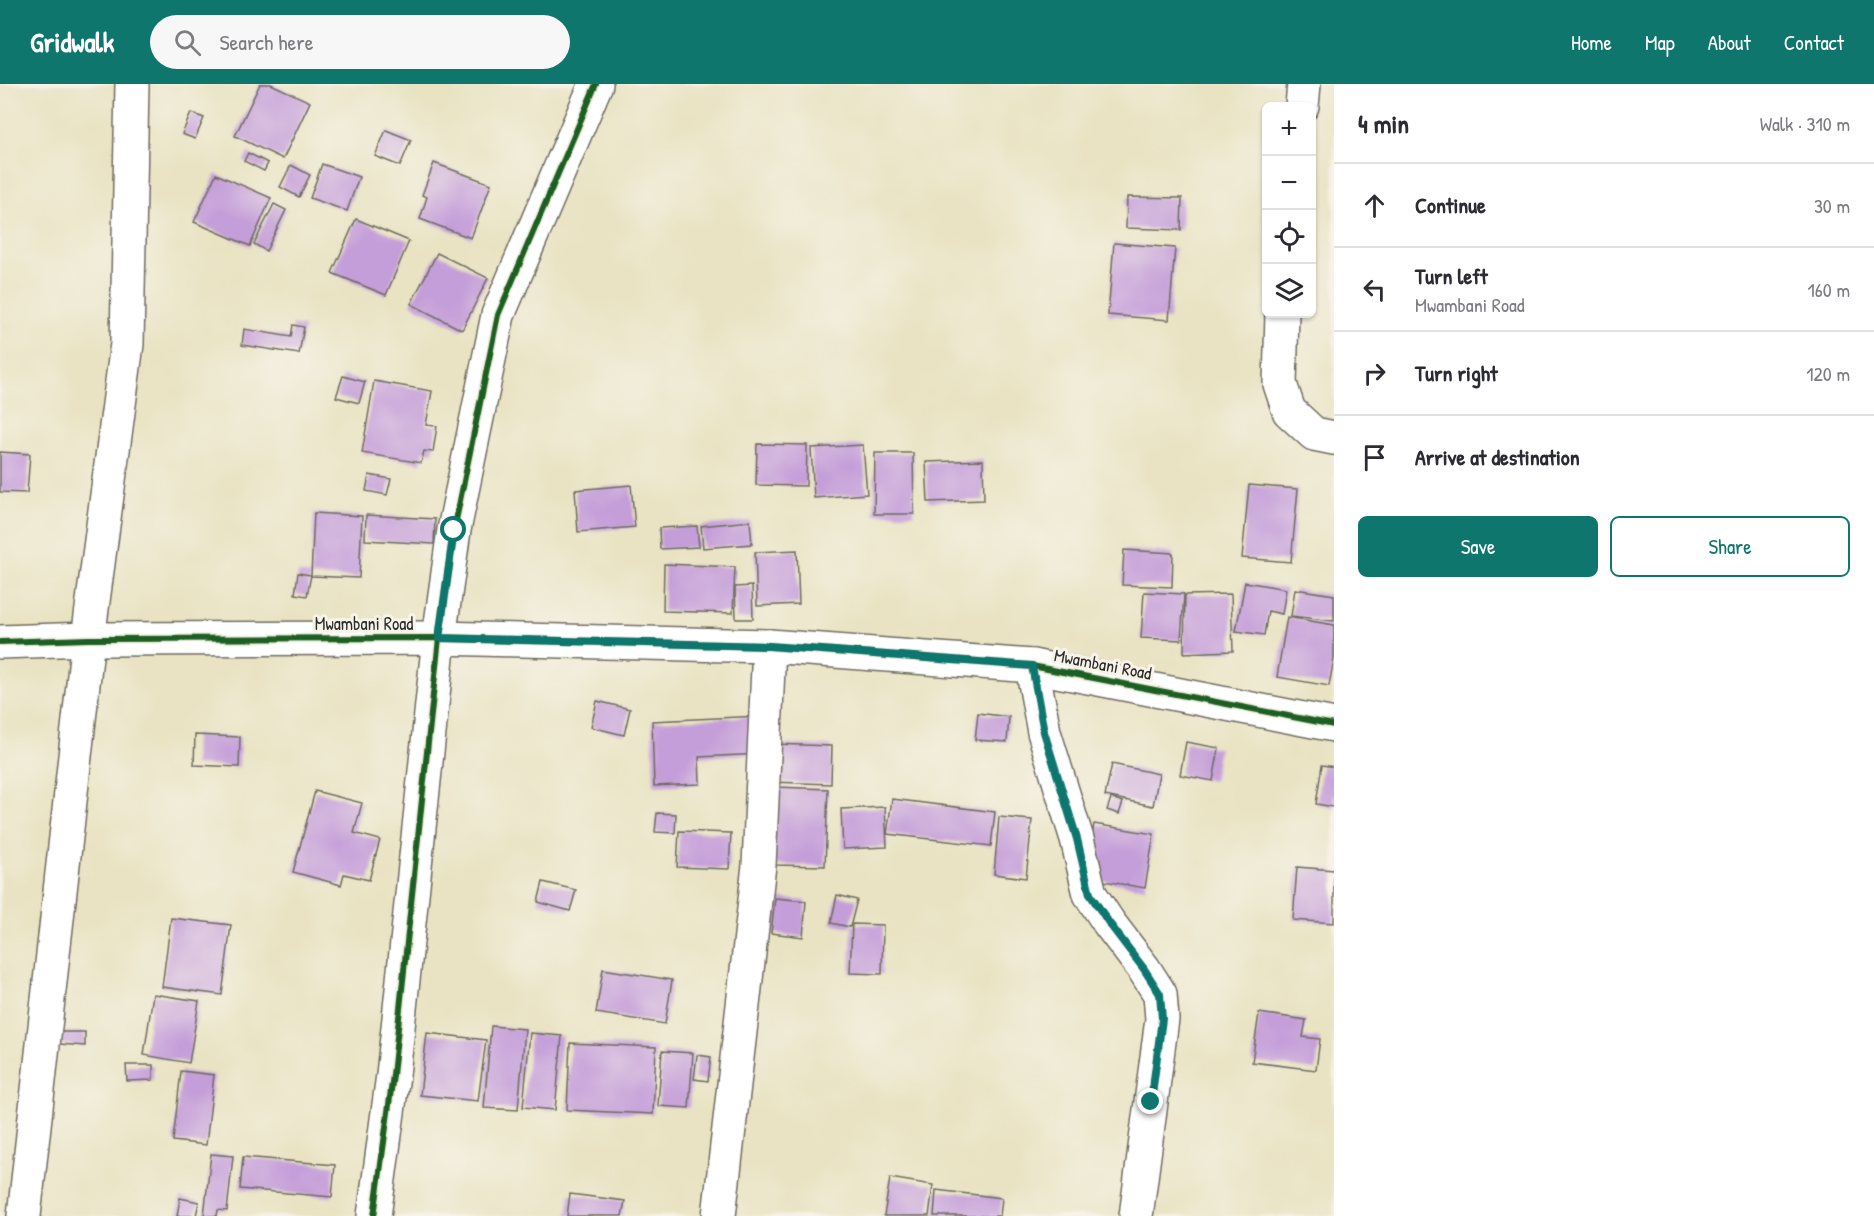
<!DOCTYPE html>
<meta charset="utf-8">
<style>
:root{--surface:#fff;--page:#f7f7f7;--text:#2b2b33;--muted:#7c7c81;--line:#e1e1e2;--accent:#0f766e}
body{margin:0;font-family:"Patrick Hand",sans-serif;background:var(--page);color:var(--text)}
.controls{position:absolute;right:18px;top:18px;display:grid;overflow:hidden;border-radius:9px;box-shadow:0 2px 4px #0004}
.controls button{width:54px;height:54px;display:grid;place-items:center;padding:0;border:0;border-bottom:2px solid var(--line);background:var(--surface);color:var(--text);font:30px sans-serif}
.stop{position:absolute;width:18px;height:18px;margin:-14px;border:4px solid #0f766e;border-radius:50%;background:#fff}
.stop.end{background:#0f766e;border-color:#fff;box-shadow:0 2px 6px #0008}
.list{margin:0;padding:0;list-style:none}
h2{display:flex;justify-content:space-between;align-items:center;height:78px;margin:0;padding:0 24px;font-size:26px}
h2 small{font-size:20px;font-weight:400;color:var(--muted)}
.list li{display:grid;grid-template-columns:39px 1fr auto;gap:18px;align-items:center;box-sizing:border-box;height:84px;padding:0 24px;border-top:2px solid var(--line)}
.list b{display:block;font-size:22px;white-space:nowrap}
.list p{margin:0;font-size:20px;white-space:nowrap;color:var(--muted)}
.list em{font-size:20px;font-style:normal;color:var(--muted)}
.actions{display:flex;gap:12px;padding:18px 24px}
.actions a{flex:1;padding:14px 0;border:2px solid var(--accent);border-radius:9px;text-align:center;font-size:21px;color:var(--accent)}
.actions .main{background:var(--accent);color:#fff}
.icon{flex:none;width:33px;height:33px;fill:none;stroke:currentColor;stroke-width:2;stroke-linecap:round;stroke-linejoin:round}
.map{position:relative;flex:none;width:1334px;height:1132px;overflow:hidden}
header{display:flex;align-items:center;gap:36px;box-sizing:border-box;height:84px;padding:0 30px;background:var(--accent);color:#fff}
header strong{font-size:28px}
nav{display:flex;gap:33px;margin-inline-start:auto;font-size:21px}
.search{width:420px;height:54px;background:var(--page);display:flex;align-items:center;gap:15px;box-sizing:border-box;padding:0 21px;border-radius:33px;color:var(--muted);font-size:22px}
main{display:flex}
aside{flex:1;background:var(--surface)}
.map>svg:first-child{display:block}
.building{fill:#c49ed9}
.lines{fill:none;stroke-linecap:round;stroke-linejoin:round}
.minor-casing{stroke:#6e6b60;stroke-width:36}
.minor{stroke:#fff;stroke-width:33}
.cycleway-casing{stroke:#f7f3e8;stroke-width:10}
.cycleway{stroke:#1b5e20;stroke-width:6}
.route{stroke:#0f766e;stroke-width:8}
.labels{text-anchor:middle;dominant-baseline:central;stroke-width:6;stroke-linejoin:round;paint-order:stroke}
.street-label{font-size:18px;fill:#2b2b2b;stroke:#f7f3e8}
</style>
<header>
<strong>Gridwalk</strong>
<div class="search"><svg class="icon" aria-label="search" viewBox="0 0 24 24"><circle cx="10" cy="10" r="6"/><path d="M15 15l6 6"/></svg>Search here</div>
<nav><a>Home</a><a>Map</a><a>About</a><a>Contact</a></nav>
</header>
<main>
<div class="map">
<svg width="1334" height="1132" viewBox="0 0 1334 1132">
<rect width="100%" height="100%" fill="#f7f3e8"/>
<filter id="ink" filterUnits="userSpaceOnUse"><feTurbulence type="fractalNoise" baseFrequency=".0167" numOctaves="2"/><feDisplacementMap in="SourceGraphic" scale="12" xChannelSelector="R" yChannelSelector="G"/><feConvolveMatrix kernelMatrix="1 2 1 2 8 2 1 2 1" color-interpolation-filters="sRGB"/></filter>
<filter id="wash" filterUnits="userSpaceOnUse"><feTurbulence type="fractalNoise" baseFrequency=".008" numOctaves="4" result="noise"/><feDisplacementMap in="SourceGraphic" scale="24" xChannelSelector="R" yChannelSelector="G"/><feGaussianBlur stdDeviation="1.35" result="paint"/><feColorMatrix in="noise" values="0 0 0 0 0 0 0 0 0 0 0 0 0 0 0 0 0 1.4 0 .05"/><feComposite in="paint" operator="in"/></filter>
<g filter="url(#wash)">
<rect width="100%" height="100%" fill="#e9e3c3"/>
<g id="blocks">
<g class="building">
<polygon points="260,0 271,0 310,18 283,75 235,52"/>
<polygon points="191,29 204,34 195,55 182,50"/>
<polygon points="386,46 411,56 400,82 375,72"/>
<polygon points="248,69 268,79 264,87 244,77"/>
<polygon points="434,79 491,100 471,154 420,135 427,113 422,111"/>
<polygon points="322,80 359,93 347,127 310,114"/>
<polygon points="291,81 310,91 299,113 280,103"/>
<polygon points="216,90 271,114 250,162 194,138"/>
<polygon points="1127,113 1182,114 1181,146 1126,144"/>
<polygon points="274,120 286,126 266,167 254,160"/>
<polygon points="356,135 409,157 386,211 332,189"/>
<polygon points="1114,159 1175,164 1169,236 1108,231"/>
<polygon points="437,169 488,194 462,246 411,220"/>
<polygon points="293,241 304,243 299,270 242,261 244,245 291,253"/>
<polygon points="343,292 365,298 359,319 336,313"/>
<polygon points="374,297 432,307 426,341 437,342 433,368 424,367 421,379 362,369"/>
<polygon points="757,360 807,361 806,402 756,401"/>
<polygon points="863,361 867,410 814,414 811,364"/>
<polygon points="0,368 30,370 27,409 0,408"/>
<polygon points="875,369 913,369 914,430 874,430"/>
<polygon points="983,376 984,416 928,418 926,378"/>
<polygon points="369,391 391,395 387,411 366,407"/>
<polygon points="631,401 635,443 578,448 575,406"/>
<polygon points="1249,401 1298,405 1291,478 1242,474"/>
<polygon points="314,429 362,432 359,494 311,492"/>
<polygon points="366,431 435,435 434,460 365,456"/>
<polygon points="750,437 752,460 703,464 701,442"/>
<polygon points="697,442 699,463 660,465 659,444"/>
<polygon points="797,466 799,520 757,522 755,468"/>
<polygon points="1124,466 1173,469 1172,503 1122,501"/>
<polygon points="664,480 735,483 733,529 663,527"/>
<polygon points="298,489 311,491 307,512 295,510"/>
<polygon points="1245,498 1286,505 1282,530 1268,527 1264,551 1236,547"/>
<polygon points="752,502 753,535 736,535 735,503"/>
<polygon points="1295,505 1334,511 1334,537 1291,532"/>
<polygon points="1144,508 1184,510 1181,556 1141,554"/>
<polygon points="1231,510 1233,567 1184,569 1185,511"/>
<polygon points="1287,533 1334,541 1334,574 1329,602 1277,593"/>
<polygon points="597,617 630,625 624,651 591,643"/>
<polygon points="978,629 1009,633 1007,658 975,656"/>
<polygon points="760,632 762,670 699,673 700,700 654,702 652,637"/>
<polygon points="195,651 240,653 239,683 194,681"/>
<polygon points="1186,658 1219,664 1213,697 1180,691"/>
<polygon points="773,660 832,662 831,700 771,698"/>
<polygon points="1112,680 1159,690 1153,722 1105,712"/>
<polygon points="1322,681 1334,683 1334,723 1316,720"/>
<polygon points="775,703 828,705 825,782 772,781"/>
<polygon points="315,707 362,719 354,749 380,756 369,796 344,790 341,801 293,788"/>
<polygon points="1111,714 1123,718 1119,730 1107,726"/>
<polygon points="892,715 995,728 991,762 887,750"/>
<polygon points="885,723 887,763 843,765 841,725"/>
<polygon points="657,729 676,730 675,749 655,748"/>
<polygon points="999,733 1032,736 1026,794 994,790"/>
<polygon points="1094,740 1154,750 1145,804 1085,794"/>
<polygon points="679,747 731,749 729,785 677,783"/>
<polygon points="1297,783 1334,786 1334,839 1293,836"/>
<polygon points="543,798 576,806 570,827 538,818"/>
<polygon points="837,811 857,816 850,843 831,839"/>
<polygon points="775,814 806,817 803,853 771,849"/>
<polygon points="171,834 231,841 222,911 162,903"/>
<polygon points="852,840 883,841 882,890 850,889"/>
<polygon points="603,885 672,896 665,940 596,929"/>
<polygon points="153,910 199,917 189,979 144,971"/>
<polygon points="1259,929 1306,936 1303,953 1320,955 1316,986 1252,978"/>
<polygon points="491,942 525,945 518,1026 484,1024"/>
<polygon points="61,948 85,948 85,962 60,960"/>
<polygon points="427,949 486,956 478,1017 420,1011"/>
<polygon points="530,949 562,952 555,1026 523,1023"/>
<polygon points="570,959 656,963 653,1030 567,1026"/>
<polygon points="662,967 693,969 689,1024 658,1022"/>
<polygon points="697,971 711,973 708,997 694,995"/>
<polygon points="126,981 153,981 153,996 127,997"/>
<polygon points="181,987 214,991 206,1061 173,1057"/>
<polygon points="211,1070 233,1072 227,1127 218,1126 217,1132 204,1132"/>
<polygon points="243,1073 335,1081 332,1113 240,1105"/>
<polygon points="890,1094 933,1101 929,1132 884,1132"/>
<polygon points="936,1106 1002,1114 1000,1132 934,1132"/>
<polygon points="570,1110 625,1117 622,1132 567,1132"/>
<polygon points="180,1114 199,1118 196,1132 177,1132"/>
</g>
</g>
</g>
<g filter="url(#ink)">
<use href="#blocks" fill-opacity="0" stroke="#6e6b60" stroke-width="1.5"/>
<g class="lines">
<defs>
<g id="minor">
<polyline points="1302,22 1304,0"/>
<polyline points="1282,230 1280,300 1289,327 1314,350 1334,354"/>
<polyline points="0,558 88,555 439,554 769,562 1032,582 1334,641"/>
<polyline points="1032,582 1044,648 1077,755 1090,810 1109,839 1144,885 1160,910 1162,935 1136,1132"/>
<polyline points="24,1132 88,555 127,260 132,0"/>
<polyline points="374,1132 393,991 439,554 454,446 498,231 596,0"/>
<polyline points="719,1132 759,781 769,562"/>
</g>
</defs>
<use href="#minor" class="minor-casing"/>
<use href="#minor" class="minor"/>
<defs>
<g id="cycleway">
<polyline points="0,558 88,555 439,554 769,562 1032,582 1334,641"/>
<polyline points="374,1132 393,991 439,554 454,446 498,231 596,0"/>
</g>
</defs>
<use href="#cycleway" class="cycleway-casing"/>
<use href="#cycleway" class="cycleway"/>
</g>
</g>
<g class="lines" filter="url(#ink)">
<polyline class="route" points="454,446 439,554 769,562 1032,582 1044,648 1077,755 1090,810 1109,839 1144,885 1160,910 1162,935 1151,1018"/>
</g>
<g class="labels">
<g class="street-label">
<text x="364" y="539">Mwambani Road</text>
<text transform="translate(1103 580) rotate(11)">Mwambani Road</text>
</g>
</g>
</svg>
<div class="controls">
<button>+</button>
<button>−</button>
<button><svg class="icon" aria-label="locate" viewBox="0 0 24 24"><circle cx="12" cy="12" r="6"/><path d="M12 2v4M12 18v4M2 12h4M18 12h4"/></svg></button>
<button><svg class="icon" aria-label="layers" viewBox="0 0 24 24"><path d="M12 4l9 5-9 5-9-5zM3 14l9 5 9-5"/></svg></button>
</div>
<div class="stop" style="left:454px;top:446px"></div>
<div class="stop end" style="left:1151px;top:1018px"></div>
</div>
<aside>
<h2>4 min<small>Walk · 310 m</small></h2>
<ul class="list">
<li><svg class="icon" aria-label="ahead" viewBox="0 0 24 24"><path d="M12 20V5M6 11l6-6 6 6"/></svg><div><b>Continue</b></div><em>30 m</em></li>
<li><svg class="icon" aria-label="left" viewBox="0 0 24 24"><path d="M17 20v-9H6M10 6l-5 5 5 5"/></svg><div><b>Turn left</b><p>Mwambani Road</p></div><em>160 m</em></li>
<li><svg class="icon" aria-label="right" viewBox="0 0 24 24"><path d="M7 20v-9h11M14 6l5 5-5 5"/></svg><div><b>Turn right</b></div><em>120 m</em></li>
<li><svg class="icon" aria-label="arrive" viewBox="0 0 24 24"><path d="M6 21V4h12l-3 4 3 4H6"/></svg><div><b>Arrive at destination</b></div></li>
</ul>
<div class="actions"><a class="main">Save</a><a>Share</a></div>
</aside>
</main>
